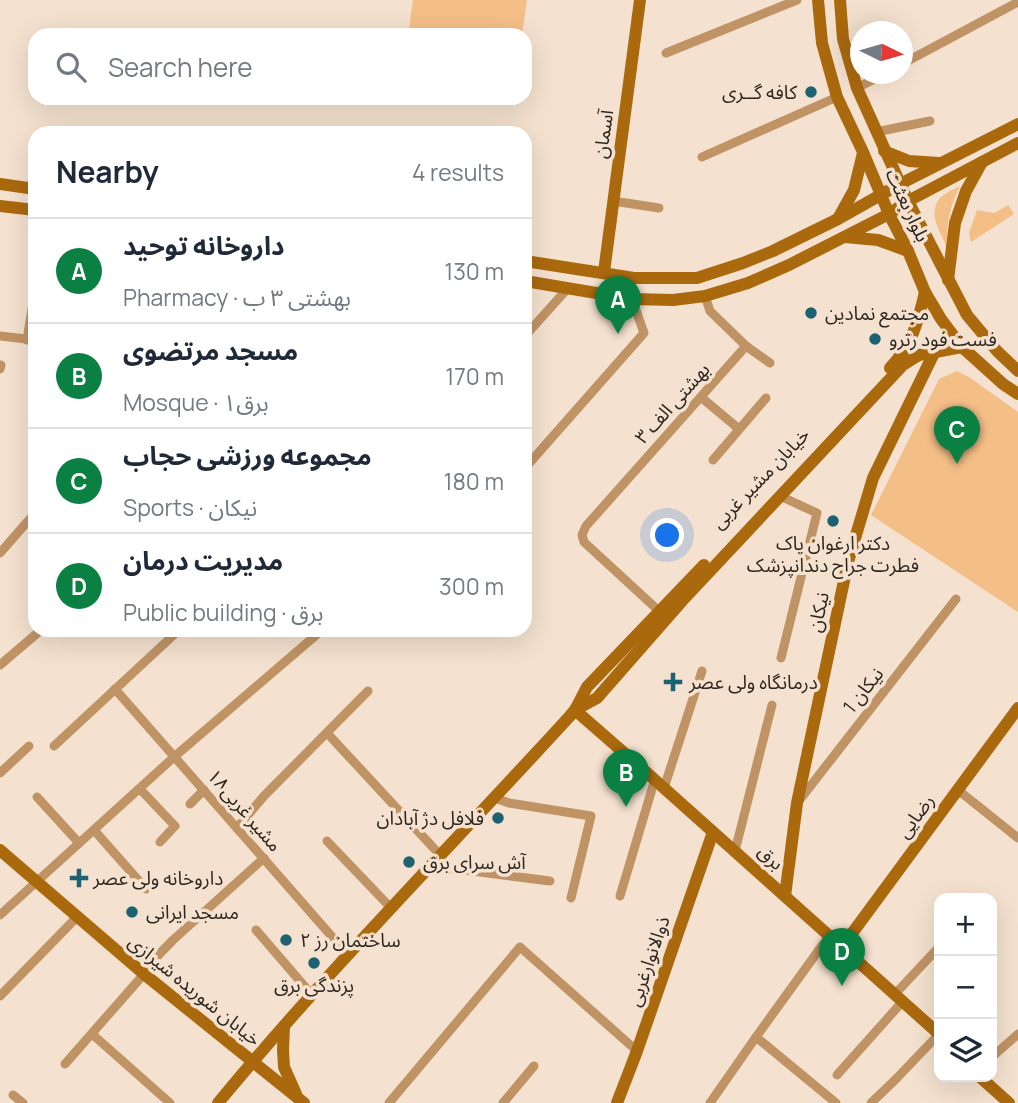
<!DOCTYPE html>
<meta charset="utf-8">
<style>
:root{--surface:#fff;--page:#f6f6f7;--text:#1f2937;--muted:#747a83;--line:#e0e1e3;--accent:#0b8043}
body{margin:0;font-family:Manrope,"Noto Sans Arabic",sans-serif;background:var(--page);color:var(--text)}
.controls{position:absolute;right:21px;bottom:21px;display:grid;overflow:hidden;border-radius:14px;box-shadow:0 7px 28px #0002}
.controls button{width:63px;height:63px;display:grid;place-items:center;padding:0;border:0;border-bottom:2px solid var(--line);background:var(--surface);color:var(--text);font:35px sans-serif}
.compass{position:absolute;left:850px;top:21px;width:63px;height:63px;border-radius:50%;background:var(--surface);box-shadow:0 7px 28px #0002;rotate:95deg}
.you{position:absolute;left:668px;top:536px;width:24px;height:24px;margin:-18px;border:5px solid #fff;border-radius:50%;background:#1a73e8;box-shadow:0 0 0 10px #1a73e833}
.badge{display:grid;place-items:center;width:46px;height:46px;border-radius:50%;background:var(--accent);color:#fff;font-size:23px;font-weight:700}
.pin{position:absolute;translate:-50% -58px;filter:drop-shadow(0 2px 4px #0008)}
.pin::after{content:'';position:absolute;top:37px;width:24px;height:21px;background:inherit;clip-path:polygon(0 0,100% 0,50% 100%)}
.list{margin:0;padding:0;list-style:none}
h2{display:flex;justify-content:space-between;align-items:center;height:91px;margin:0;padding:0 28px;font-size:30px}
h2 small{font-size:23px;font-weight:400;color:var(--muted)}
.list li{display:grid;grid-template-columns:46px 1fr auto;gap:21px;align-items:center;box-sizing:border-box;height:105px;padding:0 28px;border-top:2px solid var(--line)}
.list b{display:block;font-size:26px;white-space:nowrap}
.list p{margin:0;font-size:23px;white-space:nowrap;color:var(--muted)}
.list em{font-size:23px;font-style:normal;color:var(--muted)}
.icon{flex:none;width:38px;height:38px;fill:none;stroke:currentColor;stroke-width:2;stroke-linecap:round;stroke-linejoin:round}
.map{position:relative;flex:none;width:1018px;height:1103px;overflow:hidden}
.search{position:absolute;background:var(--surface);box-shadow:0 7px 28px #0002;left:28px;top:28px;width:504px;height:77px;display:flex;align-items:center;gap:18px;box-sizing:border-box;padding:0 24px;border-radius:21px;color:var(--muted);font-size:26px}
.panel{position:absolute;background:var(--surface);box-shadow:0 7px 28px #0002;left:28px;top:126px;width:504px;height:511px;border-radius:21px}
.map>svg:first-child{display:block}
.green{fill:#f4be87}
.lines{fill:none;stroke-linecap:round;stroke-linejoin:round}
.street{stroke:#c09365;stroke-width:9}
.secondary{stroke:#ab690e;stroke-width:12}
.poi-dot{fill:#1c6272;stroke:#f4e1cf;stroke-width:2.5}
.labels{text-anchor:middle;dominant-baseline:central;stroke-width:7;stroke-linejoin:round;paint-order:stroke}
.poi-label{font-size:19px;fill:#2e2720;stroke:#f4e1cf;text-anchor:start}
.street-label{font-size:19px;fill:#2e2720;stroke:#f4e1cf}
</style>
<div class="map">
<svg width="1018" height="1103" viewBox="0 0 1018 1103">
<rect width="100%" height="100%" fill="#f4e1cf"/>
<g class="green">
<polygon points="413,0 527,0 522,35 408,35"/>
<path d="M 960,186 C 950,206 946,224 947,247 C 940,232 927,213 940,198 C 945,193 954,189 960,186 Z"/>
<polygon points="1008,205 1014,214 971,242 969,233 977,210 994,213"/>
<polygon points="957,371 969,377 1018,412 1018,612 871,515 939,379"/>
</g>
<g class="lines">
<g class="street">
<polyline points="666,53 797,0"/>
<polyline points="902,64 1018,2"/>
<polyline points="857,88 884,74"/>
<polyline points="876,132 930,121"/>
<polyline points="702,157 837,97"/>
<polyline points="613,201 659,208"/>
<polyline points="0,336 35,340"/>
<polyline points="525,336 568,288"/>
<polyline points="27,340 35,290"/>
<polyline points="746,346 770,363"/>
<polyline points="0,369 1,365"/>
<polyline points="702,398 739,429"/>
<polyline points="713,460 766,398"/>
<polyline points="525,468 644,333 632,299"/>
<polyline points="780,496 817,513 781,658"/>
<polyline points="0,553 35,513"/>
<polyline points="659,611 584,542 582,535 586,526 746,346 710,311 705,296"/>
<polyline points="0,665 41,630"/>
<polyline points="115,689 348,955"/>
<polyline points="327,733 441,856"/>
<polyline points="54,746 179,630"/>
<polyline points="0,773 29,746"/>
<polyline points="664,788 702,671"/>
<polyline points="140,789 175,826 160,842"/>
<polyline points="958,790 1018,838"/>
<polyline points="37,797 79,843"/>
<polyline points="495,798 509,803 591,816 571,898"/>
<polyline points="798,802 956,599"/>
<polyline points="190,804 204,790"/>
<polyline points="237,828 264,796 368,691"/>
<polyline points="94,830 146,889"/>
<polyline points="327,841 391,908"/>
<polyline points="735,851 772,705"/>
<polyline points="437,861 449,868 550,881"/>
<polyline points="620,896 655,779"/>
<polyline points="0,915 174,757 322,630"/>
<polyline points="256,930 312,995"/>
<polyline points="142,972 173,940 264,858"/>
<polyline points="895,994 939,947"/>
<polyline points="0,996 77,917"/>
<polyline points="92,1034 170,1103"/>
<polyline points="756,1037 836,1103"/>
<polyline points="992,1057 1018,1034"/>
<polyline points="65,1064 144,974"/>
<polyline points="837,1075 903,1001"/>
<polyline points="13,1095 23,1103"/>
<polyline points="389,1103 520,947 637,1051"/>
<polyline points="503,1103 534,1066"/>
<polyline points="710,1103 756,1037 829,936"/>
<polyline points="871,1103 895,1080 939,1034"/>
</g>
<g class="secondary">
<polyline points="818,0 822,43 837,97 863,152 889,214 908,251 925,292 941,319 962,347 1003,384 1018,394"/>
<polyline points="840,0 843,39 857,88 908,201 967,315 997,351 1018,371"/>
<polyline points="884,151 909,161 939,163"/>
<polyline points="0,184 35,189"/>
<polyline points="0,206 35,210"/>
<polyline points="839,217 854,190 863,153"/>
<polyline points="845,237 878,240 908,251"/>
<polyline points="525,261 634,278 697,278 743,263 773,251 838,219 900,184 1018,124"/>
<polyline points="604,272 640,0"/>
<polyline points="948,280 955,223 966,191 982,162"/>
<polyline points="525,281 632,299 673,300 705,296 748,283 789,265 889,214 908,201 1018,143"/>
<path d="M 890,368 C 912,345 918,322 925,292"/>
<polyline points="575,710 587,687 704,565"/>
<polyline points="575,710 646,772 939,1034"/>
<polyline points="0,850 144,974 304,1103"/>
<polyline points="785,896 797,803 848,562 873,478 935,351"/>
<polyline points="842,947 1018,708"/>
<polyline points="284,1027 283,1050 284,1067 296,1094"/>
<polyline points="980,1077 1009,1103"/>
<path d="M 218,1103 C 329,969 452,845 569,717 L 575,710 L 597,698 L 682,601 L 903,365 L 919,355 L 962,347"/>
<polyline points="617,1103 637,1051 713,832"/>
</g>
</g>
<g class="poi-dot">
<circle cx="811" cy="92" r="7"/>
<circle cx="811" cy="313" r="7"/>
<circle cx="875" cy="339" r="7"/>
<circle cx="833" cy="521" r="7"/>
<path d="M669.5 671.5h7v7h7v7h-7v7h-7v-7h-7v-7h7z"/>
<circle cx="498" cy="818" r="7"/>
<circle cx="409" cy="862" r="7"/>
<path d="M75.5 867.5h7v7h7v7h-7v7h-7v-7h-7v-7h7z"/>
<circle cx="132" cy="912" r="7"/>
<circle cx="286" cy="940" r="7"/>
<circle cx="314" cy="963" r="7"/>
</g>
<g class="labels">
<g class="poi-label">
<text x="797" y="92" text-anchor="end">کافه گــری</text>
<text x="825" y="313">مجتمع نمادین</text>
<text x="889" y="339">فست فود رترو</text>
<text x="833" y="543" text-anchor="middle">دکتر ارغوان پاک<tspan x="833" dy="22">فطرت جراح دندانپزشک</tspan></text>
<text x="689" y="682">درمانگاه ولی عصر</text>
<text x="484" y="818" text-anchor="end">فلافل دژ آبادان</text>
<text x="423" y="862">آش سرای برق</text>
<text x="93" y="878">داروخانه ولی عصر</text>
<text x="146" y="912">مسجد ایرانی</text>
<text x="300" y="940">ساختمان رز ۲</text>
<text x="314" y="985" text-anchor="middle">پزندگی برق</text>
</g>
<g class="street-label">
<text transform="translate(603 134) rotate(-82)">آسمان</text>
<text transform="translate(908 205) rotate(65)">بلوار بعثت</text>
<text transform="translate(672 403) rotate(-48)">بهشتی الف ۳</text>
<text transform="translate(760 478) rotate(-46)">خیابان مشیر غربی</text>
<text transform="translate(818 612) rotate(-78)">نیکان</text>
<text transform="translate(863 690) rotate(-52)">نیکان 1</text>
<text transform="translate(245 810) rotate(49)">مشیر غربی۱۸</text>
<text transform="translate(915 816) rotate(-54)">رضایی</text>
<text transform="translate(771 857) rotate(42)">برق</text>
<text transform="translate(648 961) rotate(-71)">ذوالانوارغربی</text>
<text transform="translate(195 990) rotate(39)">خیابان شوریده شیرازی</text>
</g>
</g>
</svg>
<div class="controls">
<button>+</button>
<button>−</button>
<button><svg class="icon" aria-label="layers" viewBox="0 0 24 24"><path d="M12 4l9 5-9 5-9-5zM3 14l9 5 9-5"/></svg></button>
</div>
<svg class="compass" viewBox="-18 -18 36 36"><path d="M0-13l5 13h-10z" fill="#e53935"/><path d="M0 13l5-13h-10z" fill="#747a83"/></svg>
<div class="you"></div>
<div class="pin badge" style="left:618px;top:334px">A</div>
<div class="pin badge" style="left:626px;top:807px">B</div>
<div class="pin badge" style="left:957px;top:464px">C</div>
<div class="pin badge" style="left:842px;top:986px">D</div>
<div class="search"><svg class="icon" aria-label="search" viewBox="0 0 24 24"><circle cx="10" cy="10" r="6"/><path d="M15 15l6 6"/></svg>Search here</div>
<section class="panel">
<h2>Nearby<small>4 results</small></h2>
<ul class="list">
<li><span class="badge">A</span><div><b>داروخانه توحید</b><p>Pharmacy · بهشتی ۳ ب</p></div><em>130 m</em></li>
<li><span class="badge">B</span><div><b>مسجد مرتضوی</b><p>Mosque · برق۱</p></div><em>170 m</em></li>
<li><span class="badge">C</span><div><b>مجموعه ورزشی حجاب</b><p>Sports · نیکان</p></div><em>180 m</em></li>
<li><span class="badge">D</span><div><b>مدیریت درمان</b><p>Public building · برق</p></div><em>300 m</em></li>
</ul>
</section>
</div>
